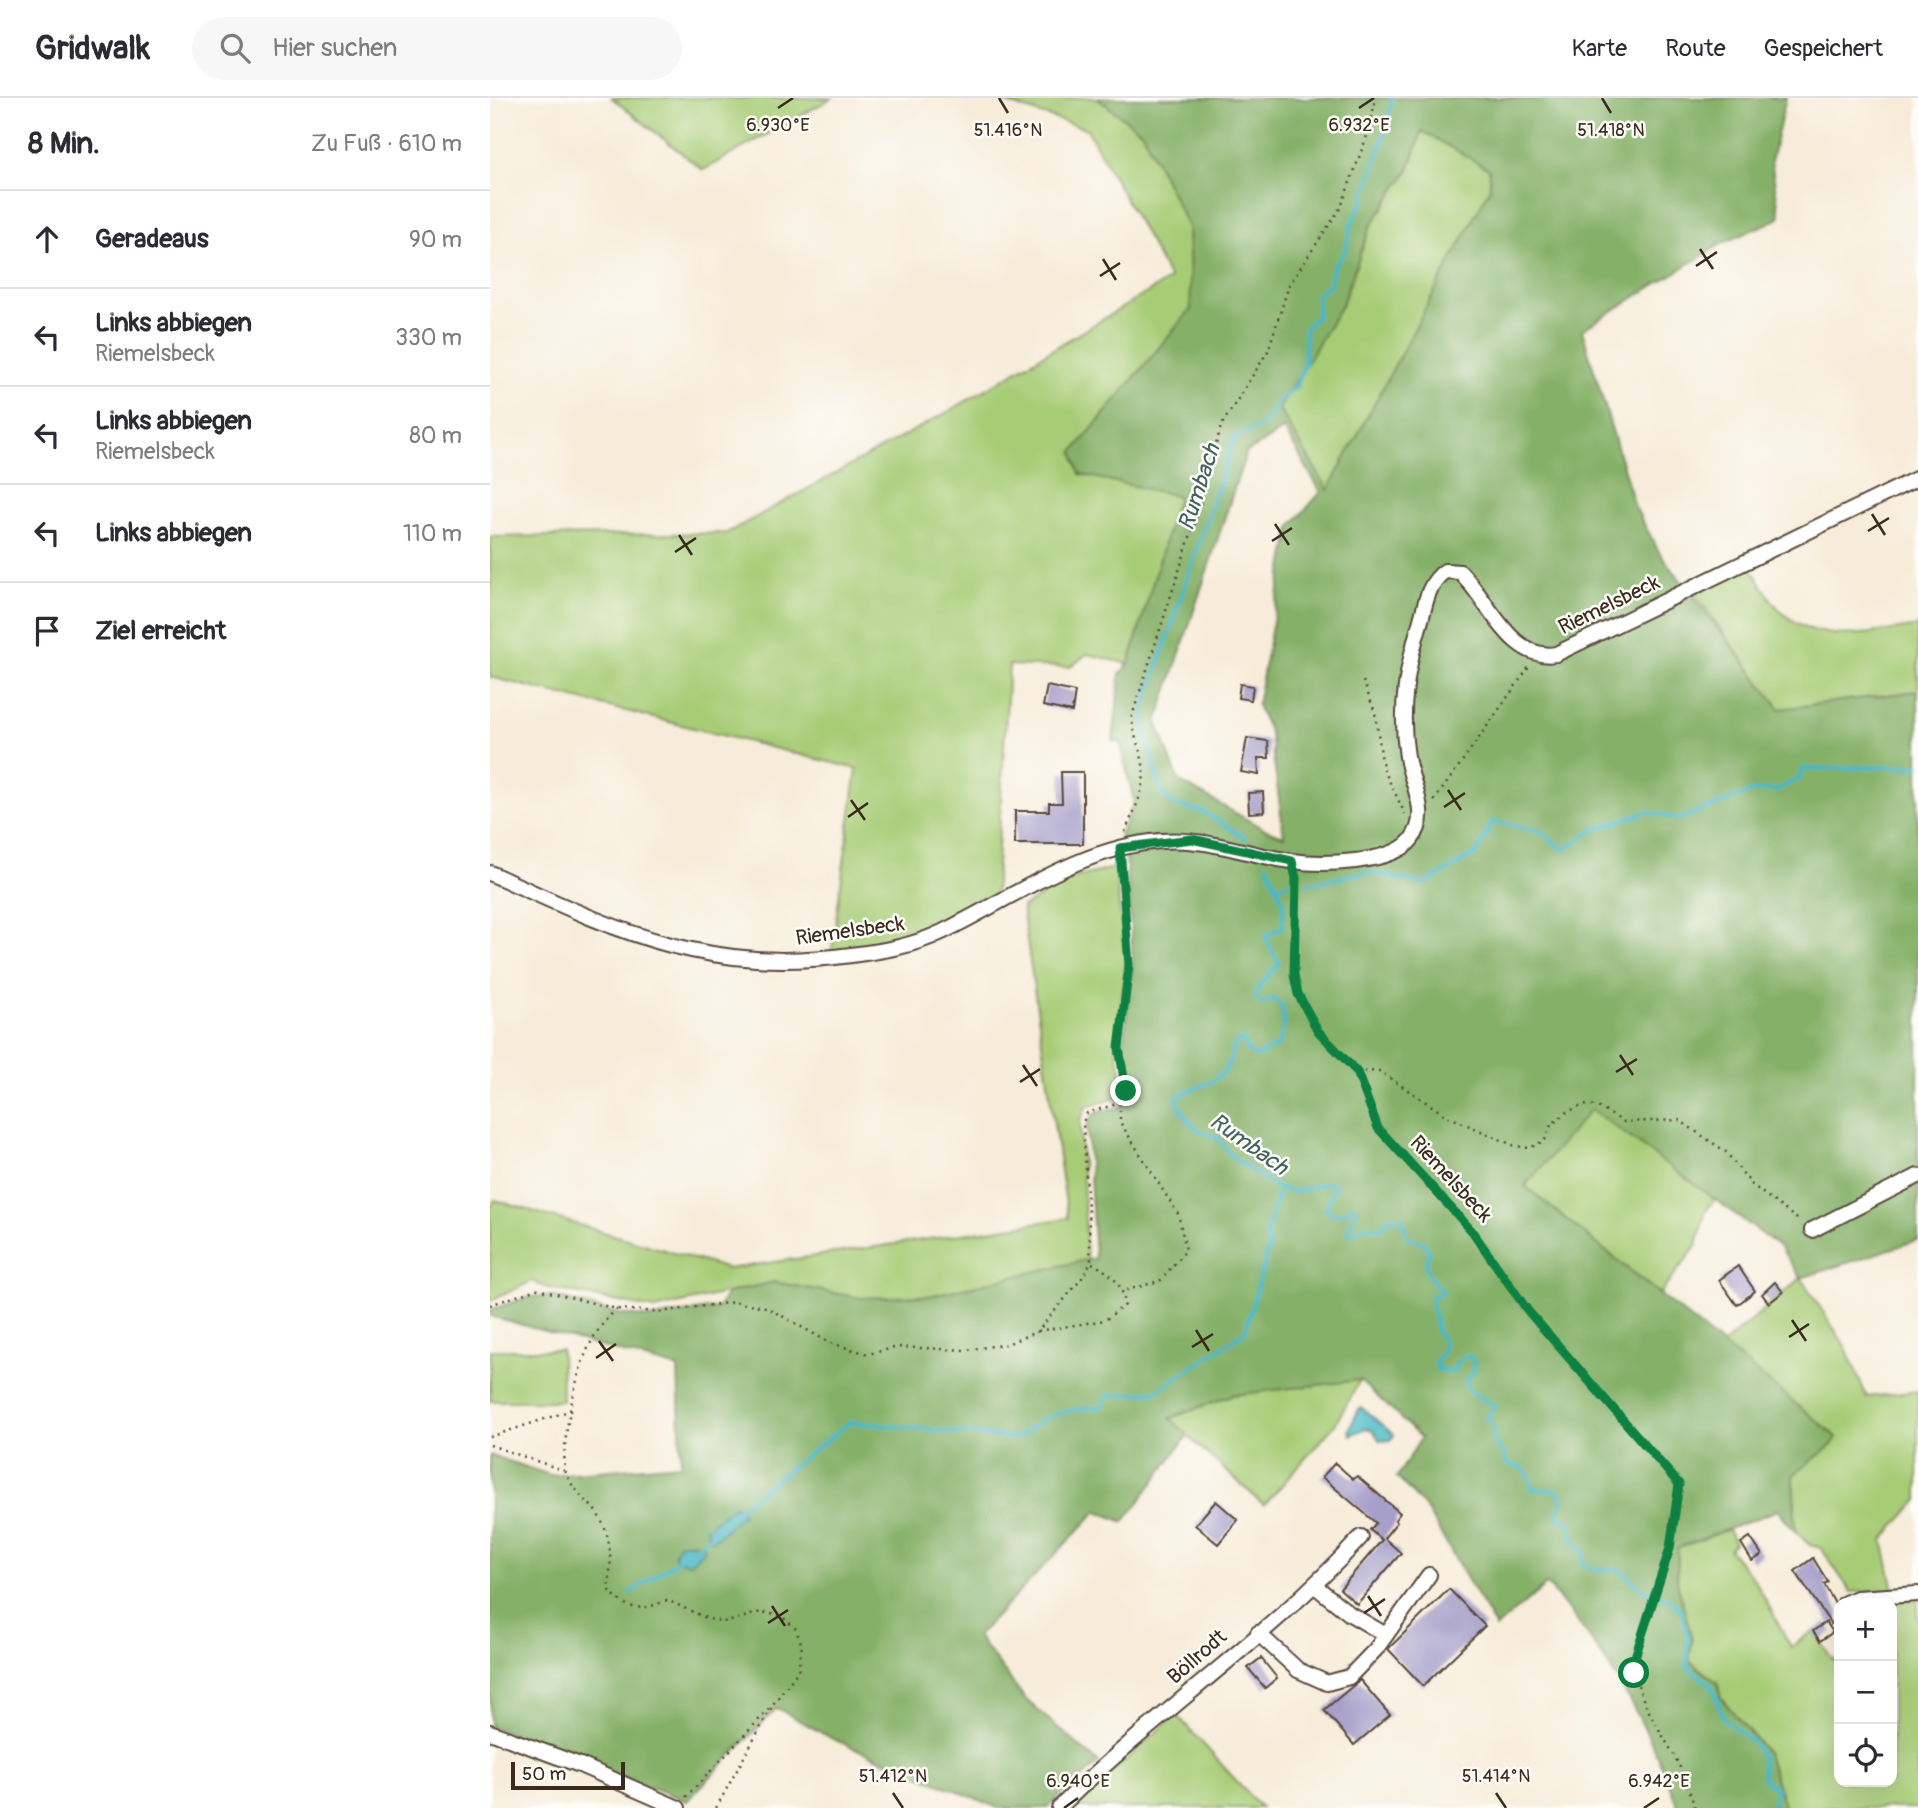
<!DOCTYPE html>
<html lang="de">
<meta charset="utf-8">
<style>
:root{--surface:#fff;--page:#f7f7f7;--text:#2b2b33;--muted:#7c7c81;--line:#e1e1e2}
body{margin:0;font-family:Pangolin,sans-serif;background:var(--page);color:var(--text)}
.controls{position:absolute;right:21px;bottom:21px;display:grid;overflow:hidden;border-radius:14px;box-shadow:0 7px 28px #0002}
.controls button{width:63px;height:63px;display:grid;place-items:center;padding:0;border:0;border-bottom:2px solid var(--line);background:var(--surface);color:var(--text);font:35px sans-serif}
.scale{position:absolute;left:21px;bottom:18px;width:114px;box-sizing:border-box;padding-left:7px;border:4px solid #3b2a1e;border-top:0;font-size:19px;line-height:24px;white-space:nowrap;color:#3b2a1e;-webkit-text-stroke:5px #fdfcf7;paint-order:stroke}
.stop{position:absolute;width:21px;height:21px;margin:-16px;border:5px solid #0b8043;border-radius:50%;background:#fff}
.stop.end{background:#0b8043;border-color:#fff;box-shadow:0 2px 7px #0008}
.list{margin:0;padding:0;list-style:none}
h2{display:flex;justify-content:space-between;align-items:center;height:91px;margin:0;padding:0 28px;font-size:30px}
h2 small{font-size:23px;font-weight:400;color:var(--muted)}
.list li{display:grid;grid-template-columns:46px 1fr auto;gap:21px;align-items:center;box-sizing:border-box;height:98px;padding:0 28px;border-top:2px solid var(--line)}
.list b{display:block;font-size:26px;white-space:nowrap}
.list p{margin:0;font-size:23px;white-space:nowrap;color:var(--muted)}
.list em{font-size:23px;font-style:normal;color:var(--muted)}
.icon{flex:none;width:38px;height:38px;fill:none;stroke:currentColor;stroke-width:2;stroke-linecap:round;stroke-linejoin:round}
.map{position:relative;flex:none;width:1428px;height:1710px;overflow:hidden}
header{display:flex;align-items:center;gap:42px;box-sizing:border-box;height:98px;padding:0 35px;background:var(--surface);border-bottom:2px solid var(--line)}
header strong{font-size:33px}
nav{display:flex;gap:38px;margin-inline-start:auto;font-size:24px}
.search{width:490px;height:63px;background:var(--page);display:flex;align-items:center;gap:18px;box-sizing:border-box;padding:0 24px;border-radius:38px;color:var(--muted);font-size:26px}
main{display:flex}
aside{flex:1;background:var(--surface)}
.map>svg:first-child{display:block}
.green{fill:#a7cc76;stroke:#717b4a;stroke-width:2}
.forest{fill:#85b067;stroke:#606d42;stroke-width:2;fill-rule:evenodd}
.water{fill:#49b7c3;stroke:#427070;stroke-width:2}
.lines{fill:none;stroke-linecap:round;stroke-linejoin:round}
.stream{stroke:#49b7c3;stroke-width:4.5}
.building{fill:#a69fc9}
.minor-casing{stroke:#57473a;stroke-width:18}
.path{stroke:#57473a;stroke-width:2.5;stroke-dasharray:2 5;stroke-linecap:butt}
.minor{stroke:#fff;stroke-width:14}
.route{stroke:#0b8043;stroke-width:9}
.ticks{fill:none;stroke:#3b2a1e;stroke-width:2.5}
.labels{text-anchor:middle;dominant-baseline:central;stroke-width:5;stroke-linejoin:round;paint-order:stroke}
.street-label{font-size:21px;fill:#3b2a1e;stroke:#fdfcf7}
.water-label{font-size:23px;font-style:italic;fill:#416260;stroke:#fdfcf7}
.ticks-label{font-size:18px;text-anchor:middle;fill:#3b2a1e;stroke:#fdfcf7;stroke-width:5;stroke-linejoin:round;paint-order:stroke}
</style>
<header>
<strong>Gridwalk</strong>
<div class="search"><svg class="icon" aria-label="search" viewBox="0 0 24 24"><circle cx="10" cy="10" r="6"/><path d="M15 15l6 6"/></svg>Hier suchen</div>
<nav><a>Karte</a><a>Route</a><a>Gespeichert</a></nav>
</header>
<main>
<aside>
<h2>8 Min.<small>Zu Fuß · 610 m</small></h2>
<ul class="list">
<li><svg class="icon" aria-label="ahead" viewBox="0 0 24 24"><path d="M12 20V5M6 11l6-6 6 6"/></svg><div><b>Geradeaus</b></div><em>90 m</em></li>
<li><svg class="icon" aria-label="left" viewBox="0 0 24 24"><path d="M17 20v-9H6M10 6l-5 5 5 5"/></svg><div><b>Links abbiegen</b><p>Riemelsbeck</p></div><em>330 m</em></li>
<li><svg class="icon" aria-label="left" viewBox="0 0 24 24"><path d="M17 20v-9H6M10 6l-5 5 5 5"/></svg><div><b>Links abbiegen</b><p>Riemelsbeck</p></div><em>80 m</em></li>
<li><svg class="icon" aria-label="left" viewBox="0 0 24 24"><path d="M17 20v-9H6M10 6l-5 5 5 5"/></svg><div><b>Links abbiegen</b></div><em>110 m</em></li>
<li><svg class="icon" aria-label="arrive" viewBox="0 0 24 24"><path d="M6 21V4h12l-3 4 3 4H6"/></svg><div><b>Ziel erreicht</b></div></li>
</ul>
</aside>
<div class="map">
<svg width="1428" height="1710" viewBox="0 0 1428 1710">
<rect width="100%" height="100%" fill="#fdfcf7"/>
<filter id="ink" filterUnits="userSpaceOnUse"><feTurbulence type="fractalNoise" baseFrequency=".0143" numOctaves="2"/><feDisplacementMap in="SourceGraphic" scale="14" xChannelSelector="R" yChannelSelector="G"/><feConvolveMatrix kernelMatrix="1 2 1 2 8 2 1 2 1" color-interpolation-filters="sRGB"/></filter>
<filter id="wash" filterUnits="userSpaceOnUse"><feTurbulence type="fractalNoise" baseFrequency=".00686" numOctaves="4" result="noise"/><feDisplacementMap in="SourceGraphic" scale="28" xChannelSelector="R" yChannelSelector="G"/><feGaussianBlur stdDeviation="1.57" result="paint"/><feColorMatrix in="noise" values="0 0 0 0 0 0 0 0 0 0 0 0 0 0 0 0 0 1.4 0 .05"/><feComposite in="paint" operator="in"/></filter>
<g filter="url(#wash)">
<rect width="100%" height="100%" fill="#f7ecd9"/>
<g class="green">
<polygon points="122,0 342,0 213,72"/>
<polygon points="502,0 607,0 652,34 698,129 701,211 583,354 590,376 689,398 639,566 597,556 580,569 519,567 505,800 450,831 341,858 367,671 0,579 0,439 237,435 456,315 680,181 597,31"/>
<polygon points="932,33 999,71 1000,91 838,393 788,311 852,206 880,129 919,71"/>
<path d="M 1260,468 C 1269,482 1277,497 1287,509 C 1323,550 1382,535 1428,528 L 1428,593 L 1290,611 L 1204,495 Z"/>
<polygon points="625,770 636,868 626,950 634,988 626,1000 596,1009 590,1024 597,1162 439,1198 370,1200 284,1184 165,1211 55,1189 42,1183 0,1203 0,1110 5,1102 238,1171 578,1120 532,809 584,780"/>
<polygon points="1101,1011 1225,1101 1215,1114 1207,1147 1170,1196 1034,1088"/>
<polygon points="1311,1180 1355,1248 1377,1299 1428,1293 1428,1402 1393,1442 1404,1492 1361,1494 1331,1450 1320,1447 1306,1434 1303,1377 1342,1347 1232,1247"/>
<polygon points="0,1252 71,1252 72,1303 0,1303"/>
<polygon points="870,1282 844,1328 774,1407 679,1321 742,1297"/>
<polygon points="1238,1432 1245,1445 1239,1451 1266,1484 1301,1549 1323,1533 1343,1562 1349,1558 1349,1684 1402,1684 1402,1505 1386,1505 1428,1500 1428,1710 1295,1710 1276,1654 1231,1600 1227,1584 1199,1563 1202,1541 1187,1484 1188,1450"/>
<polygon points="686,1616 771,1710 578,1710 589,1699 594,1701"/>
</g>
<path class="forest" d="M 607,0 L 1296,0 L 1281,63 L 1290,120 L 1233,145 L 1092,232 L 1145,409 L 1169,454 L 1290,611 L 1428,593 L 1428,1142 L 1311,1180 L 1290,1149 L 1101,1011 L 1035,1088 L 1347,1339 L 1342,1347 L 1303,1377 L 1306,1434 L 1288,1412 L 1188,1450 L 1187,1484 L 1202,1542 L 1199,1563 L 1227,1584 L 1231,1600 L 1276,1654 L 1295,1710 L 1188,1710 C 1158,1624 1116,1554 1057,1486 L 1006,1530 L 935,1409 L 907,1379 L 931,1340 L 870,1282 L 742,1297 L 680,1320 L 698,1337 L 634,1424 L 607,1413 L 487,1538 L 536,1602 L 609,1665 L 556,1710 L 508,1710 L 343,1641 L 287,1610 L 197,1703 L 0,1628 L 0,1357 L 60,1377 L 191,1366 L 188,1270 L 0,1218 L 0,1212 L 38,1199 L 62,1198 L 129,1216 L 163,1220 L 229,1209 L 237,1195 L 284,1184 L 370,1200 L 439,1198 L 605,1160 L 597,1028 C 602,1011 616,1012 632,1009 L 641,987 L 633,948 L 643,864 L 636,759 L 630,737 L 644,704 L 630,644 L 623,644 L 630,576 L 639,566 L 688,398 L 590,376 L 583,354 L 701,211 L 698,129 L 652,34 ZM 932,33 L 999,71 L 1000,90 L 838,392 L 789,311 L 852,206 L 880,129 L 919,71 ZM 794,331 L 831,394 L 801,428 L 767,607 L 780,635 L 794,738 L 774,731 L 689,683 L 667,624 L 756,355 Z"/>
<g class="water">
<polygon points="872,1310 904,1337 901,1342 890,1343 883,1332 876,1330 861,1337 859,1332 868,1312"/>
<polygon points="245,1407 253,1416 224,1442 219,1440 216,1430"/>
<polygon points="190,1445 211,1445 214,1452 200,1465 187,1463 184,1455"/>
</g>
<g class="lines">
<g class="stream">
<polyline points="755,740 714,714 684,707 671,694 653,624 656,604 744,340 774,327 788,304 807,287 815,264 815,230 827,219 827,197 840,186 843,169 856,152 861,127 873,103 897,29 902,0"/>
<path d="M 777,767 L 794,806 L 792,829 L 775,839 L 789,865 L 768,890 L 766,901 L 772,905 L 782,901 L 792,907 L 794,927 L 789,947 L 767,958 L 758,954 L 754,943 L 749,942 C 740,951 742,963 735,972 C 723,988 701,989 686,1000 C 694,1021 705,1035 727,1039 L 742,1059 L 789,1091 L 806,1094 L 840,1084 L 845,1088 L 835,1112 L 850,1117 L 863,1108 L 866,1112 L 858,1133 L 861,1137 L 874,1128 L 892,1130 L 898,1120 L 912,1120 L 917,1139 L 934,1145 L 939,1155 C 932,1172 939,1181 952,1192 L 952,1196 L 942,1197 C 939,1211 948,1219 946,1233 L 954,1243 L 953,1254 L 946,1262 L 947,1271 L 964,1274 L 967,1263 L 978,1258 L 983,1262 L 984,1273 L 976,1283 L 980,1294 L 1006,1308 L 996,1321 L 1004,1330 L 1004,1345 L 1014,1355 L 1016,1366 C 1035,1368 1039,1373 1042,1391 L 1068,1393 L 1073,1403 L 1066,1418 L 1081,1425 L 1083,1442 L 1094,1453 L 1092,1466 L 1102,1471 L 1128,1471 L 1152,1491 L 1181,1502 L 1191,1512 L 1198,1538 L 1197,1568 L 1222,1588 L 1234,1621 L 1262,1644 L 1272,1658 L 1273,1681 L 1286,1690 L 1283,1710"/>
<polyline points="817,786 878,774 935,786 987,755 1003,723 1051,733 1074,752 1103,732 1157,714 1189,721 1264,693 1288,692 1310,680 1313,671 1428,668"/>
<polyline points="787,790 799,784"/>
<path d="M 246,1413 L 360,1324 L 524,1340 C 540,1334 546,1324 557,1320 C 574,1313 595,1309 613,1309 L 617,1298 L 665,1294 L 755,1234 L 779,1147 L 776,1139 L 789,1091"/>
<polyline points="207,1448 222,1437"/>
<polyline points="140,1495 191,1460"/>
</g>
</g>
<g id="blocks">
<g class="building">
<polygon points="750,586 763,588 761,602 748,600"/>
<polygon points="557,588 585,594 582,614 553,608"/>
<polygon points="757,640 778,643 779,660 768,660 769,677 751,674"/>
<polygon points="571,674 593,674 593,746 525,746 525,713 559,713 559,705 572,705"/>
<polygon points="773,694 774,714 759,715 758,695"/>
<polygon points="1248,1168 1265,1193 1247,1207 1229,1182"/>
<polygon points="1285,1184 1293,1194 1279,1205 1272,1196"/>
<polygon points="845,1365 863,1381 867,1378 910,1415 905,1422 907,1424 894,1440 911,1455 867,1506 850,1491 892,1442 880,1432 886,1425 832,1379"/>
<polygon points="726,1403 748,1422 728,1446 705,1427"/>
<polygon points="1260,1439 1272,1457 1262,1463 1251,1445"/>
<polygon points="1323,1460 1338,1484 1334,1486 1349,1513 1349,1520 1341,1526 1305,1473"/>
<polygon points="959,1491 995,1528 933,1588 898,1551"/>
<polygon points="1336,1524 1343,1534 1330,1543 1323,1533"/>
<polygon points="771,1560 787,1580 775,1590 758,1570"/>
<polygon points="870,1582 900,1617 864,1647 834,1612"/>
</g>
</g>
</g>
<g filter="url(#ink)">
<use href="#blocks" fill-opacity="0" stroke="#57473a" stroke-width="2"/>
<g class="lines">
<defs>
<g id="minor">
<path d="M 0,775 C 128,833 216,877 361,857 C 393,853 423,848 452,834 C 522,800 591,749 671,743 C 716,739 757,757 801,763 C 831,767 902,766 921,742 C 942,716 921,687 917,659 C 909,611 917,568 931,522 C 936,504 938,485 955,473 L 970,474 C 998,501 1021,564 1066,556 L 1428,380"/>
<polyline points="1322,1132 1428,1078"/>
<polyline points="825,1488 860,1516 896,1537"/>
<polyline points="1355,1505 1367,1500 1428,1496"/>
<polyline points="768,1535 808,1572 837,1585 859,1579 886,1551 939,1477"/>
<polyline points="0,1634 90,1667 188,1710"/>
<path d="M 569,1710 C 665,1615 780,1539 871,1439"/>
</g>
</defs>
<use href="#minor" class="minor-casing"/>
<g class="path">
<polyline points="873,583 885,614 893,670 915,716"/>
<polyline points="944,703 1039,569"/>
<path d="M 635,734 C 644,712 657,690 653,666 C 650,649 642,635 642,618 L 709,411 L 731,328 L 778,253 L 799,187 L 851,109 L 878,35 L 886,0"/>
<path d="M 805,777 L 804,877 L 808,896 L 828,933 L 867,974 L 888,1030 L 982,1133 L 1038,1213 L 1189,1386 L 1180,1450 L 1145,1559 C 1142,1601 1176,1636 1192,1674 C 1197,1685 1201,1698 1205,1710"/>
<polyline points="867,974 889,973 957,1018 1025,1048 1040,1050 1055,1042 1061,1027 1077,1014 1093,1007 1106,1008 1134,1024 1189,1022 1236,1054 1262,1087 1311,1124"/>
<polyline points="630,1005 630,1024 688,1116 696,1152 670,1183 633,1193"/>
<polyline points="0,1207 47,1191 127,1211 169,1214 245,1204 276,1209 340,1245 378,1256 408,1249 476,1252 517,1246 548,1233 592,1180 601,1164 593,1024 597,1015 630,1005 636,993 629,950 639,867 631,764"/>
<path d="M 127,1211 C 113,1223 103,1238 96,1255 C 86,1276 69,1354 76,1375 C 84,1396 102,1404 111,1422 C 122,1442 122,1469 118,1490 C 135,1513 152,1514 177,1502 L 218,1521 L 237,1524 L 271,1514 L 291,1518 L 305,1530 L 312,1547 L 308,1573 L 284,1605 L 226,1710"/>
<path d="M 548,1233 L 615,1222 L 635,1207 C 633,1185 620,1175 602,1165"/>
<polyline points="0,1339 82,1312"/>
<polyline points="0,1347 75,1373"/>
<polyline points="196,1699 280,1610"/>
</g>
<use href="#minor" class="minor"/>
</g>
</g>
<g class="lines" filter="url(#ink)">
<polyline class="route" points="636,993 629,950 639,867 630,750 702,741 802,763 806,780 804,877 808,896 828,933 867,974 888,1030 982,1133 1038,1213 1189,1386 1180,1450 1145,1559 1144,1575"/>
</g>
<path class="ticks" d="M 509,0 L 518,15M 1112,0 L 1121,15M 288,10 L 303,0M 869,10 L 884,0M 1210,151 L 1223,171M 613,161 L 626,182M 1206,168 L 1227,154M 610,178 L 630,165M 1382,416 L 1395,437M 785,426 L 799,447M 1378,433 L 1399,420M 189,437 L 202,457M 782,443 L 802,430M 185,454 L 206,440M 958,692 L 971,712M 361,702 L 375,722M 954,709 L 975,695M 358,719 L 378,705M 1130,957 L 1143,977M 533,967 L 547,988M 1126,974 L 1147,961M 530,984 L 550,971M 1302,1222 L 1316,1243M 706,1232 L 719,1253M 1299,1239 L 1319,1226M 109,1243 L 123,1263M 702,1249 L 723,1236M 106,1260 L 126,1246M 878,1498 L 891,1518M 282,1508 L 295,1528M 874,1515 L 895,1501M 278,1525 L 298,1512M 403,1695 L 413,1710M 1006,1695 L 1016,1710M 574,1710 L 588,1700M 1154,1710 L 1169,1700"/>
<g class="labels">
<g class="street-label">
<text transform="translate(1119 507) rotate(-26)">Riemelsbeck</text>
<text transform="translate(360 833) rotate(-8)">Riemelsbeck</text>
<text transform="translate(961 1081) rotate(47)">Riemelsbeck</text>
<text transform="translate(707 1559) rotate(-41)">Böllrodt</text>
</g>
<g class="water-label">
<text transform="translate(709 389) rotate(-72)">Rumbach</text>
<text transform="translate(759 1046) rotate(35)">Rumbach</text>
</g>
</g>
<g class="ticks-label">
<text x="288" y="33">6.930°E</text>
<text x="869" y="33">6.932°E</text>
<text x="518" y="38">51.416°N</text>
<text x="1121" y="38">51.418°N</text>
<text x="403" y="1684">51.412°N</text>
<text x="1006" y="1684">51.414°N</text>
<text x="588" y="1689">6.940°E</text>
<text x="1169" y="1689">6.942°E</text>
</g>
</svg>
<div class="controls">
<button>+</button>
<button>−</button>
<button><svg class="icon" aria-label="locate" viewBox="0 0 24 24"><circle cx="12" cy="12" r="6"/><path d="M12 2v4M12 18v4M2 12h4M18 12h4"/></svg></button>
</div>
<div class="scale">50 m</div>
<div class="stop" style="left:1144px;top:1575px"></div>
<div class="stop end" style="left:636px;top:993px"></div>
</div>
</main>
